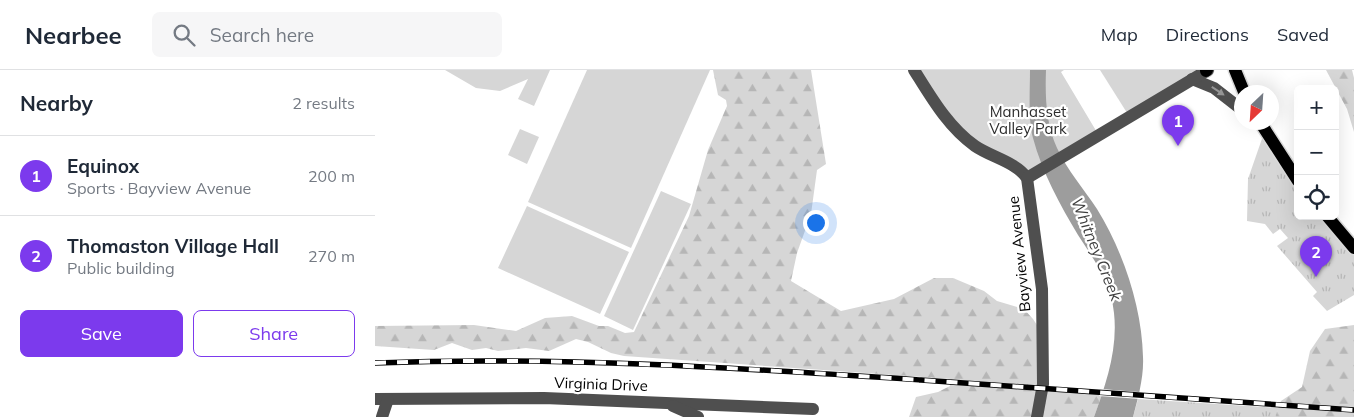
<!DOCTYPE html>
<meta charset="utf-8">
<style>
:root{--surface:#fff;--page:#f6f6f7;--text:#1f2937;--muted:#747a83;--line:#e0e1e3;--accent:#7c3aed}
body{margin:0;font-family:Mulish,sans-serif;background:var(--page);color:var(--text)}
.controls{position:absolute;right:15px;top:15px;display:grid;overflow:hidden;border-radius:8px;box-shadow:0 5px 20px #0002}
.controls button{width:45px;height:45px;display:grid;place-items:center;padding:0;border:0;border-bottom:1px solid var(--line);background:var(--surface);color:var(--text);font:25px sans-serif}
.compass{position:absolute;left:859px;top:15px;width:45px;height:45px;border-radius:50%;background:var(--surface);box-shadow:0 5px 20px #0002;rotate:205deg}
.you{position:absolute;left:440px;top:152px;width:18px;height:18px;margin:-12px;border:4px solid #fff;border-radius:50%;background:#1a73e8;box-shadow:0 0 0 8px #1a73e833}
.badge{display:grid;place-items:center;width:32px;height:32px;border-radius:50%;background:var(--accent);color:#fff;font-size:16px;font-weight:700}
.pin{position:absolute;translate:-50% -41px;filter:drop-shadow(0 1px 2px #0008)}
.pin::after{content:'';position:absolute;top:26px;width:18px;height:15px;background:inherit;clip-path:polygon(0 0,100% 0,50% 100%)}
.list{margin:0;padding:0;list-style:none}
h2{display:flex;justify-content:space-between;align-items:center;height:65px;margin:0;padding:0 20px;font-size:21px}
h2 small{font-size:16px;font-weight:400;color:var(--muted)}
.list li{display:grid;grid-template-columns:32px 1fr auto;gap:15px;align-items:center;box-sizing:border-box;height:80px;padding:0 20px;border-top:1px solid var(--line)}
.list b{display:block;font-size:19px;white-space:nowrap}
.list p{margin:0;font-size:16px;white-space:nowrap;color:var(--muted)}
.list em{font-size:16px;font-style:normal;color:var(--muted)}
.actions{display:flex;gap:10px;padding:15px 20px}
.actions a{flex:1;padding:11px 0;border:1px solid var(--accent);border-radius:8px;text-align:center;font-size:18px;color:var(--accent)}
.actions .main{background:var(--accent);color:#fff}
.icon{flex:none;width:28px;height:28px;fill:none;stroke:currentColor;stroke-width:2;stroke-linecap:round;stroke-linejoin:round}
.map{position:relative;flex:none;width:979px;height:347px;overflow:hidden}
header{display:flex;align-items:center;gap:30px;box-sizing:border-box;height:70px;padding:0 25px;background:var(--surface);border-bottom:1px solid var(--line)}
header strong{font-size:24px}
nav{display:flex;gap:28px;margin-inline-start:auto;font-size:18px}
.search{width:350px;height:45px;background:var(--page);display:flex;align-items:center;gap:12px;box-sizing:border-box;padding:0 18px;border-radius:8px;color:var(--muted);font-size:19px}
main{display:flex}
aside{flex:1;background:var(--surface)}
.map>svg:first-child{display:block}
.grass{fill:url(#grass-tufts)}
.forest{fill:url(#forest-firs)}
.green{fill:#d6d6d6}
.water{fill:#9d9d9d}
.pier{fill:#fff}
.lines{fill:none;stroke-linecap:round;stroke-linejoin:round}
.major-casing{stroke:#dbdbdb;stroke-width:15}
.minor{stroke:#4f4f4f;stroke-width:12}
.major{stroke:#000;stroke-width:12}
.rail-casing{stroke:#000;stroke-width:5.5}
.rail{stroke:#fff;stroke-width:4;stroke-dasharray:11;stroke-linecap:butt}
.oneway{fill:#959595}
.labels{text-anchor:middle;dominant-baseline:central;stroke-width:4.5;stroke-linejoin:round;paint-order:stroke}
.park-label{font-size:15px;fill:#2d2d2d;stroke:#fff}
.street-label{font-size:15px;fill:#000;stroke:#fff}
.water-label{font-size:16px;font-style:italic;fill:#3e3e3e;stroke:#fff}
</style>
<header>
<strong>Nearbee</strong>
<div class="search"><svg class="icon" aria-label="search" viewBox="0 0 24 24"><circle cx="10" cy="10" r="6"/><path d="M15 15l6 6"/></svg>Search here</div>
<nav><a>Map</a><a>Directions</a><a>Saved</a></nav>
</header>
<main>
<aside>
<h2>Nearby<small>2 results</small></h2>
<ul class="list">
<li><span class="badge">1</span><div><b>Equinox</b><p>Sports · Bayview Avenue</p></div><em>200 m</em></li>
<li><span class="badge">2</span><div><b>Thomaston Village Hall</b><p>Public building</p></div><em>270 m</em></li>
</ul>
<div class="actions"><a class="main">Save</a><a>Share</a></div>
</aside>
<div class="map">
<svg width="979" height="347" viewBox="0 0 979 347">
<defs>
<pattern id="grass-tufts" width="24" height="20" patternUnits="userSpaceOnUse" patternTransform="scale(1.25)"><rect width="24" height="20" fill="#d6d6d6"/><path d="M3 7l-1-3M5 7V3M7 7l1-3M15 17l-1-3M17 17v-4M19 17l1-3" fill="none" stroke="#b6b6b6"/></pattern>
<pattern id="forest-firs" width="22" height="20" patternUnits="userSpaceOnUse" patternTransform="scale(1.25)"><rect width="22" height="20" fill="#d6d6d6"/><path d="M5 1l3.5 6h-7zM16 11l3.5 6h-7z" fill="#b6b6b6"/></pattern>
</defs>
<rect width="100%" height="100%" fill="#fff"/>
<g class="grass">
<polygon points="890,60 923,111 923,146 953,146 979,179 979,225 952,241 938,226 942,222 902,176 913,168 905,159 898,164 890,154 872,151 873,109"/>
<polygon points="763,329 904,338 900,347 758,347"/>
</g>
<g class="forest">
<polygon points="338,0 436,0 451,94 442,100 436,144 422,183 416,211 466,241 519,229 559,208 578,208 609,221 622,231 649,239 658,249 664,258 668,318 728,322 719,347 534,347 541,327 563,322 575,316 576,309 249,286 236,283 213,272 201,269 174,281 151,278 123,281 111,278 97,280 77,273 59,280 0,276 0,256 99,255 141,261 170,248 197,246 224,256 233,256 250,263 259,262 314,146 333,80 352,36 351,30 343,25"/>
<polygon points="951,0 977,0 979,8 979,62 972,39"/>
<polygon points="979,255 979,347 900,347 906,331 927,317 935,281 950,259"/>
</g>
<g class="green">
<polygon points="70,0 175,0 159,36 143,29 153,9 125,21 101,18"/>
<polygon points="212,0 335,0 256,178 153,132"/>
<polygon points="539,0 689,0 686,2 723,64 652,108 601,77"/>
<polygon points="725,0 833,0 754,46"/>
<polygon points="145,59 164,67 152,94 133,85"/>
<polygon points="286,121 316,134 258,260 229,246"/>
<polygon points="152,136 254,182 225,244 123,198"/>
</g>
<path class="water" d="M 655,0 L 671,0 C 670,27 671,54 682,78 C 692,100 709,119 722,139 C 748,181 767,237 768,287 C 769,307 763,328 758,347 L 719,347 C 731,314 743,279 739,243 C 736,212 719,190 703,165 C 685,135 667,102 658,68 C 653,50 655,20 655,0 Z"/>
<polygon class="pier" points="726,319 764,322 766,322 765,329 724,326"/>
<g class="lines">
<defs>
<g id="major">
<polyline points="860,0 869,22"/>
<polyline points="831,1 832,0"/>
<polyline points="885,52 923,111"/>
<polyline points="952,146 979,178"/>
</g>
</defs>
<use href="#major" class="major-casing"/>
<g class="minor">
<path d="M 539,0 C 556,27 573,57 600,76 C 616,87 641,92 652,108 L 667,219 L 668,314 L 662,347"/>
<polyline points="817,9 839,18 866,39"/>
<polyline points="652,108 833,0"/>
<polyline points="0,329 169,328 438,339"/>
<polyline points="298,336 323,347"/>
<polyline points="7,347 13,329"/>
</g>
<use href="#major" class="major"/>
<defs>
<path id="rail" d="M 0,293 C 183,286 364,298 546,310 C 691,320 835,330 979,340"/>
</defs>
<use href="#rail" class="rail-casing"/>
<use href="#rail" class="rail"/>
</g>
<defs><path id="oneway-solid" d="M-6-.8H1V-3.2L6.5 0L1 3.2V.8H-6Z" transform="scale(1.25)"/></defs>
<use class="oneway" href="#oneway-solid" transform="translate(843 21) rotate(34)"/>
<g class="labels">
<g class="park-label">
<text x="653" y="41">Manhasset<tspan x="653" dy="17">Valley Park</tspan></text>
</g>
<g class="street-label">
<text transform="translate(644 184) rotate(-96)">Bayview Avenue</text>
<text transform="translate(226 314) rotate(2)">Virginia Drive</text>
</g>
<g class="water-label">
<text transform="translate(722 179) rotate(68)">Whitney Creek</text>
</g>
</g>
</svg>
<div class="controls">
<button>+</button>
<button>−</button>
<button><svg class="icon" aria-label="locate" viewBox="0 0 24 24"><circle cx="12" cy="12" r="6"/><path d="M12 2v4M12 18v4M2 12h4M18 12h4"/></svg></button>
</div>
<svg class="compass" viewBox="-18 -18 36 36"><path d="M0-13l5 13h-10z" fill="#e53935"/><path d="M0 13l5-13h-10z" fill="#747a83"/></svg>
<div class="you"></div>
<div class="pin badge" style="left:803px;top:76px">1</div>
<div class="pin badge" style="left:941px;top:207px">2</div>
</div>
</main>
